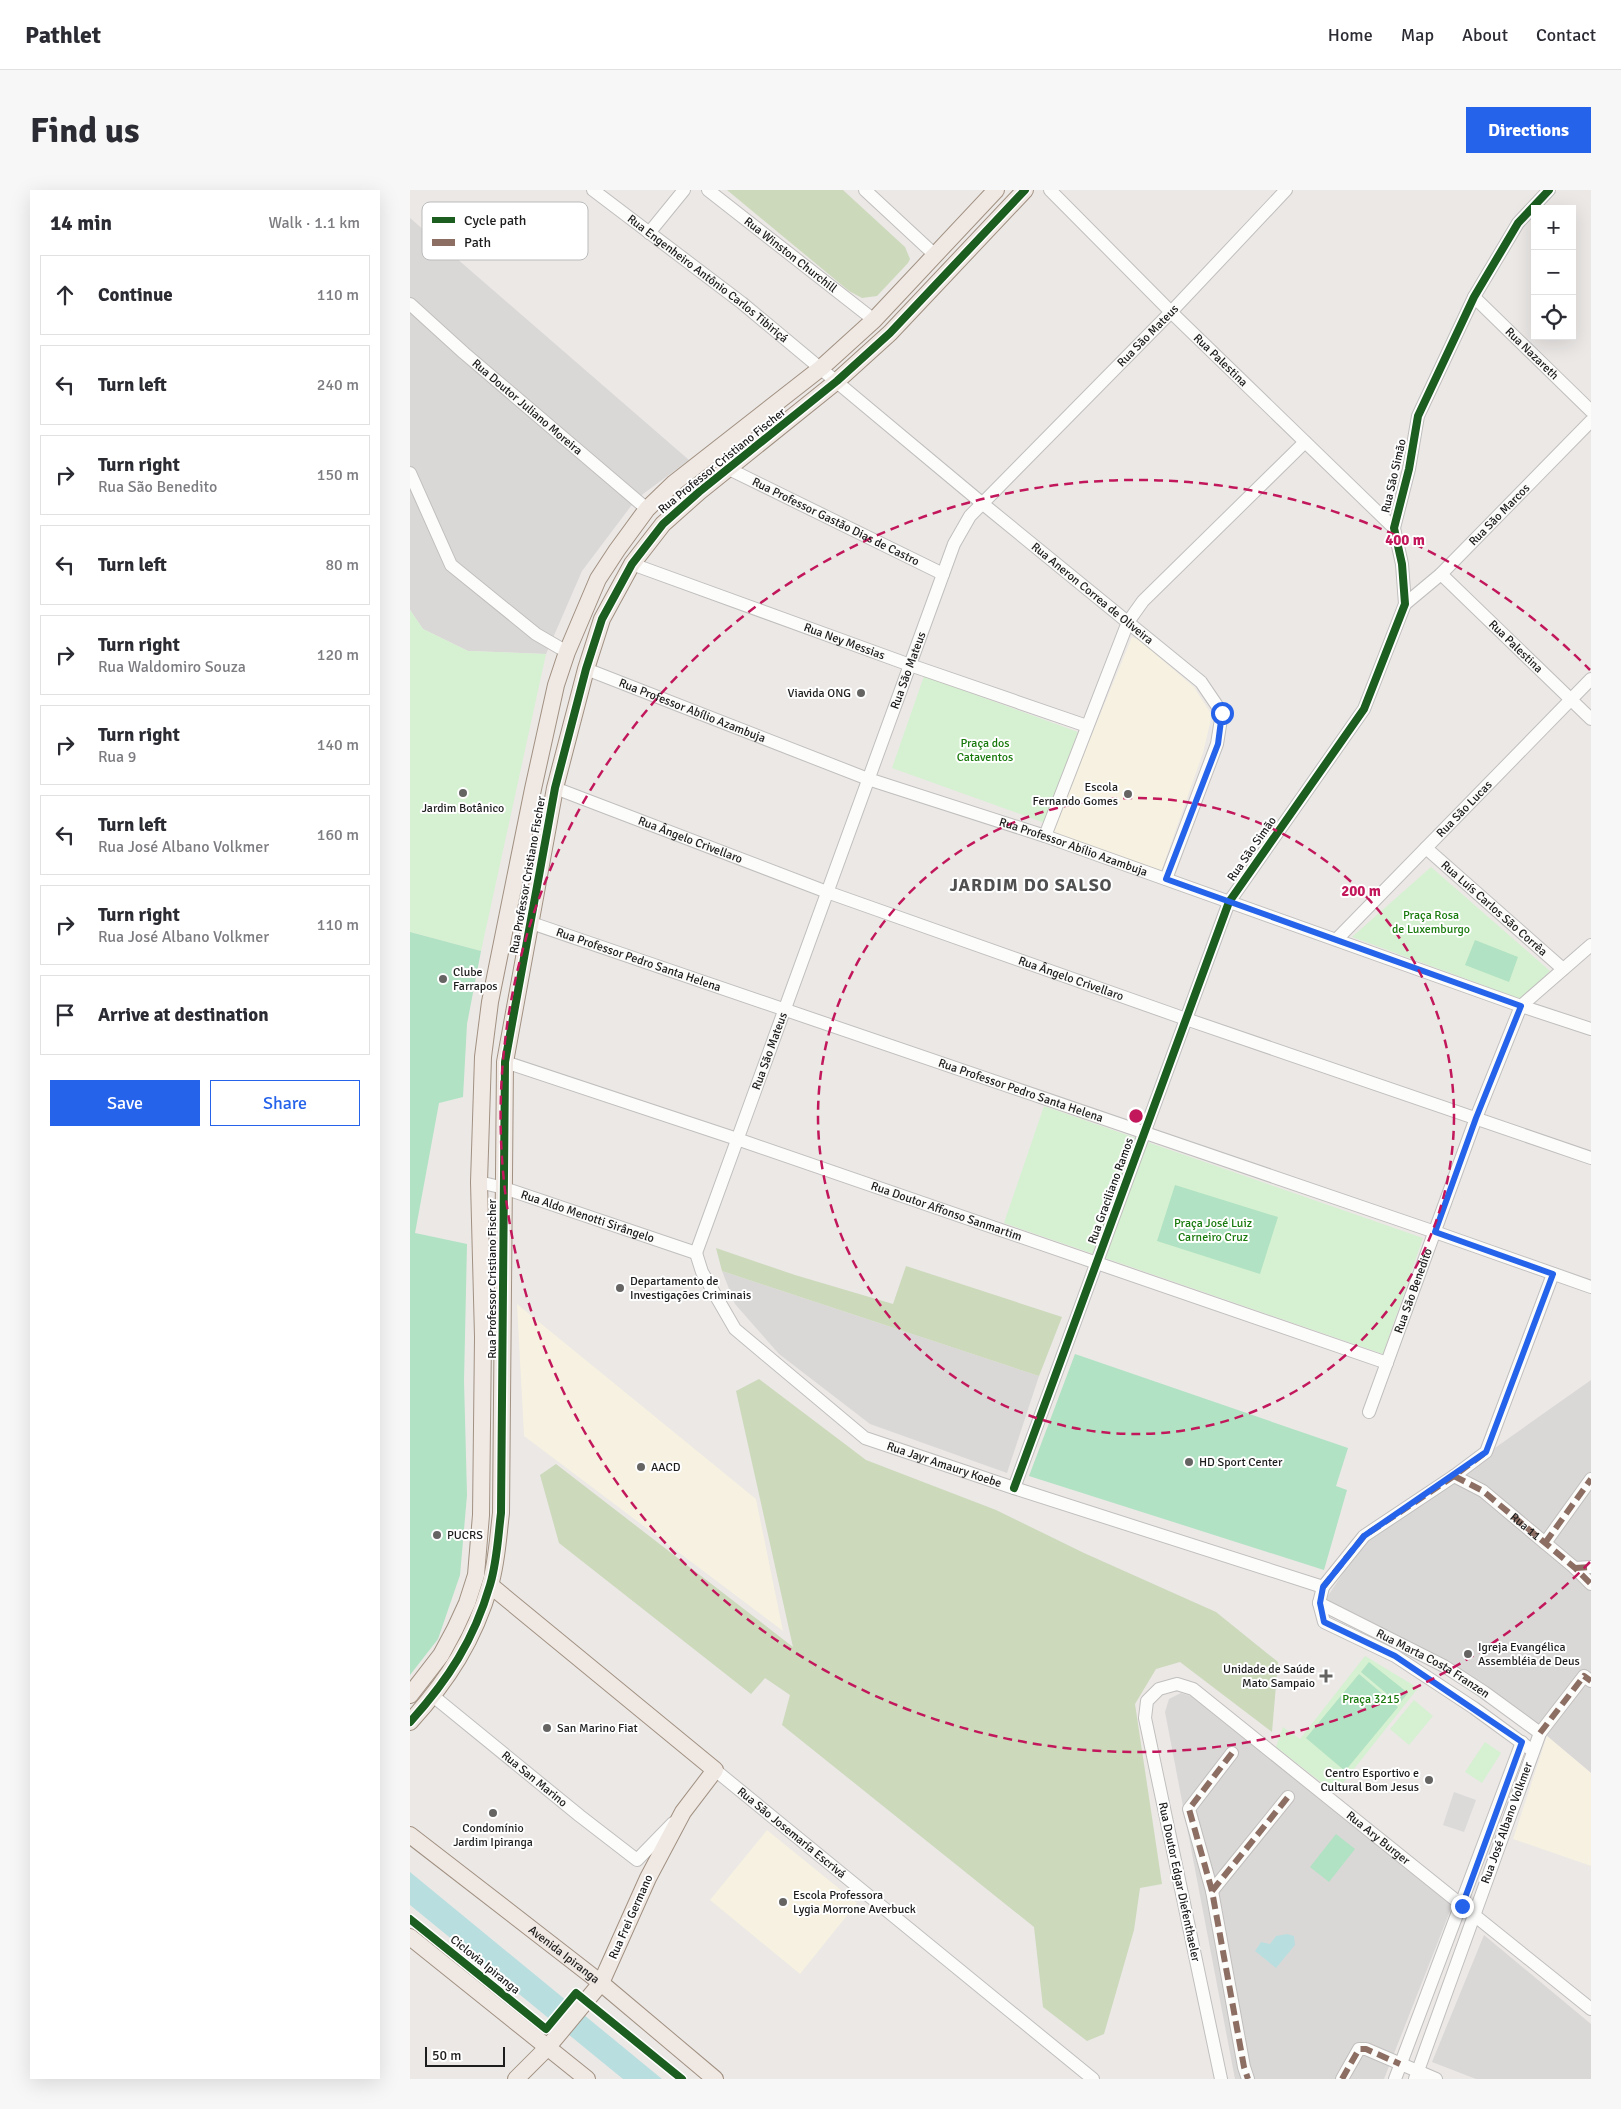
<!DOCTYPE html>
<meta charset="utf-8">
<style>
:root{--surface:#fff;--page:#f7f7f7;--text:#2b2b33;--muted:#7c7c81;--line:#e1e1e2;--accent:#2563eb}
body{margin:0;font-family:Signika,sans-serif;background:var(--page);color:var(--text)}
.controls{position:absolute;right:15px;top:15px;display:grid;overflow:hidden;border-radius:0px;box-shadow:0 5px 20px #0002}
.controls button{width:45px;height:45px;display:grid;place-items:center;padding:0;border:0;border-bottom:1px solid var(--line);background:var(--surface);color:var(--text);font:25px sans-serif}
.scale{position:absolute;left:15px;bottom:12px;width:80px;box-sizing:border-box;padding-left:5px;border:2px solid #1d1d1d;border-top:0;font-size:14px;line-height:18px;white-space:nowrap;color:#1d1d1d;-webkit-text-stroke:4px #fff;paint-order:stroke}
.stop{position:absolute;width:15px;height:15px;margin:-11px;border:4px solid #2563eb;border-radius:50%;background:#fff}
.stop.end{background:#2563eb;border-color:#fff;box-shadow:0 1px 5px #0008}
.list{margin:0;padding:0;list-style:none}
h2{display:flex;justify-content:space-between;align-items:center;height:65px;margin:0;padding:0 20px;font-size:21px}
h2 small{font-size:16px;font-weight:400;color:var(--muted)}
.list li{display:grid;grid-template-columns:32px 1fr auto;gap:15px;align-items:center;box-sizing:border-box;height:80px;margin:0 10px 10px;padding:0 10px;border:1px solid var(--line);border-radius:0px}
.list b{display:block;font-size:19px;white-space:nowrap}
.list p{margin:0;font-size:16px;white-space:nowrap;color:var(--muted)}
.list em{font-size:16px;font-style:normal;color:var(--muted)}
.actions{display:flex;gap:10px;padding:15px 20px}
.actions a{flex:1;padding:11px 0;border:1px solid var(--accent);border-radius:0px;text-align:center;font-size:18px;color:var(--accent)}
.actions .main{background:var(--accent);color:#fff}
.icon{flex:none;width:28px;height:28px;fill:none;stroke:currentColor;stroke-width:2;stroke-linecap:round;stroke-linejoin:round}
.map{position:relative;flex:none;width:1181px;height:1889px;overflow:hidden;border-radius:0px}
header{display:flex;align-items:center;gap:30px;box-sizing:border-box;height:70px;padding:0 25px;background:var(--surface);border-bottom:1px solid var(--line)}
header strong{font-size:24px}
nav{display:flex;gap:28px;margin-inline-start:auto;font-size:18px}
.intro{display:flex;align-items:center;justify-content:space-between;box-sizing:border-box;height:120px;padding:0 30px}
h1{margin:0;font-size:35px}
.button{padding:12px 22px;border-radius:0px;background:var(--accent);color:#fff;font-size:18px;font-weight:700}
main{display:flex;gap:30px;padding:0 30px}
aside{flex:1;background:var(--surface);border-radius:0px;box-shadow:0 5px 20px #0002}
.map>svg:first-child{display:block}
.residential{fill:#dad8d7}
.education{fill:#f6f1e0}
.forest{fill:#ccd9bb}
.park{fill:#d6f1d1}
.pitch{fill:#b0e2c3}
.parking{fill:#dbdad9}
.water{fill:#b9dedf}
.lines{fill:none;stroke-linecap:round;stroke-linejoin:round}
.minor-casing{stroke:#c1bfbe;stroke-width:14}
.major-casing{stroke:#a19182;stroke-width:18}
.minor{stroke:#fcfcfb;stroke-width:12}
.major{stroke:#f0e8e3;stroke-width:16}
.quiet{stroke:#8d6e63;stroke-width:6;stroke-dasharray:12 6;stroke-linecap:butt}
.cycleway-casing{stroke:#fff;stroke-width:11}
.cycleway{stroke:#1b5e20;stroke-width:8}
.route{stroke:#2563eb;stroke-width:6}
.ring{fill:none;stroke:#c2185b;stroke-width:2.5;stroke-dasharray:9 6}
.poi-dot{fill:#656463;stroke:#fff;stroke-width:2}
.labels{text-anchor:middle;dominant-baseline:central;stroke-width:4;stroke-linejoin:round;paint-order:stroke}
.street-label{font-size:12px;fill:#1d1d1d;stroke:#fff}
.poi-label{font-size:12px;fill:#1d1d1d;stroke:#fff;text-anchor:start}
.park-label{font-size:12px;fill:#18790c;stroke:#fff}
.district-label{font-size:18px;font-weight:bold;letter-spacing:1px;fill:#505050;stroke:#fff}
.key{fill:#fff;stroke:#bbb;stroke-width:1}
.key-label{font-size:14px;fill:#1d1d1d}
.centre{fill:#c2185b;stroke:#fff;stroke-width:2.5}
.ring-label{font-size:15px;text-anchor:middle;font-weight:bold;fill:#c2185b;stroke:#fff;stroke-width:4;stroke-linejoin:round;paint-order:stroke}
</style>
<header>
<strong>Pathlet</strong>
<nav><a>Home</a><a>Map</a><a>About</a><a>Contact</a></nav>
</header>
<div class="intro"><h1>Find us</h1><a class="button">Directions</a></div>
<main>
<aside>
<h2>14 min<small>Walk · 1.1 km</small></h2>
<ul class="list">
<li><svg class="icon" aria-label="ahead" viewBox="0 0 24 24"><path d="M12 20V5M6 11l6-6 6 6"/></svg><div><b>Continue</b></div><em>110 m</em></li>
<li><svg class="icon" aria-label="left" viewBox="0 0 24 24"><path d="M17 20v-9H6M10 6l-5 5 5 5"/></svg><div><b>Turn left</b></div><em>240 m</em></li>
<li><svg class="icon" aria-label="right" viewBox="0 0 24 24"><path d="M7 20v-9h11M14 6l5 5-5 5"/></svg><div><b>Turn right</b><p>Rua São Benedito</p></div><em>150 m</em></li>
<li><svg class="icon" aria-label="left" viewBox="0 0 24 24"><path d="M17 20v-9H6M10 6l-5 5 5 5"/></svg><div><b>Turn left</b></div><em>80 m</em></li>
<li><svg class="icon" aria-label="right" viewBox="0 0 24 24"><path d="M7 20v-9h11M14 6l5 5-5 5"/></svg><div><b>Turn right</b><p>Rua Waldomiro Souza</p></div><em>120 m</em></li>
<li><svg class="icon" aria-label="right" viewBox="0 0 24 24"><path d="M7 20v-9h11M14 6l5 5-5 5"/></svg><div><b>Turn right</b><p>Rua 9</p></div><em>140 m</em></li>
<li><svg class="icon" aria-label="left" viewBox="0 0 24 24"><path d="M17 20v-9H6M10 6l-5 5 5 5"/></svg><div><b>Turn left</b><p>Rua José Albano Volkmer</p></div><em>160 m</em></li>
<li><svg class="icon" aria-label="right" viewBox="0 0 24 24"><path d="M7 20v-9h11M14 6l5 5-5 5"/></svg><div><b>Turn right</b><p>Rua José Albano Volkmer</p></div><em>110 m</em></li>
<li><svg class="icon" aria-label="arrive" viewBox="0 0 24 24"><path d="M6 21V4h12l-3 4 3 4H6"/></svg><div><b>Arrive at destination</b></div></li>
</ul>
<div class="actions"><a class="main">Save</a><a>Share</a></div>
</aside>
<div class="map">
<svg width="1181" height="1889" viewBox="0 0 1181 1889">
<rect width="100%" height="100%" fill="#ebe8e6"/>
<g class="residential">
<polygon points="0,28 279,270 233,304 221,316 172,381 136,464 58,461 13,439 0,420"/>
<polygon points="312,1081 629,1186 597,1283 460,1234 369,1164 325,1114"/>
<polygon points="1181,1190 1181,1583 1137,1546 1042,1476 915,1410 956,1349"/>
<polygon points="771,1503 784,1507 1042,1716 974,1889 825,1889 755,1522 759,1509"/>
<polygon points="1074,1745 1181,1834 1181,1889 1066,1889 1022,1872"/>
</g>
<g class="education">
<polygon points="722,447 729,450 784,497 802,525 793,563 751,682 641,644"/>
<polygon points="107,1114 346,1309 373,1441 114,1246"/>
<polygon points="1137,1546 1181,1583 1181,1676 1103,1649"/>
<polygon points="357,1640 447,1713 390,1784 300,1710"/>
</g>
<g class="forest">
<polygon points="317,0 433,0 495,57 500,69 498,73 467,106 452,108 439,101"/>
<polygon points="306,1058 385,1085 483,1114 496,1076 652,1127 629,1186 312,1081"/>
<polygon points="349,1189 456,1270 586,1320 674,1363 806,1422 868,1472 862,1542 770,1472 746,1479 725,1514 752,1694 730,1698 724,1740 694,1844 677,1851 633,1817 624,1737 372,1535 380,1505 355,1488 341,1504 149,1353 130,1285 146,1274 383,1457 326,1201"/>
</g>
<g class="park">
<polygon points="0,420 13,439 58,461 136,464 71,761 0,742"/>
<polygon points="514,486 668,542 635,633 482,578"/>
<polygon points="1021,677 1140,781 1111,809 942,747"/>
<polygon points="634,916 1013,1048 973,1164 594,1033"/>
<polygon points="955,1466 1008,1498 925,1603 866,1557 873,1537 890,1549"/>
<polygon points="1004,1510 1023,1526 999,1555 980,1539"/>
<polygon points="1075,1552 1091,1563 1072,1593 1055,1582"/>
</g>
<g class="pitch">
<polygon points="0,742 71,761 57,834 53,907 29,913 5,1043 57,1054 54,1191 57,1305 50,1385 28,1449 0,1485"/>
<polygon points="1065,750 1108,767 1099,792 1055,775"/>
<polygon points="765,995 868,1027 850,1084 747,1051"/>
<polygon points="665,1164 938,1258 926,1296 937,1300 914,1380 619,1286"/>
<polygon points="959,1472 998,1503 989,1514 951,1482"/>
<polygon points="949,1484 988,1517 935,1581 896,1548"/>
<polygon points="926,1644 945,1659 919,1692 900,1677"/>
</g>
<polygon class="parking" points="1044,1602 1066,1610 1054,1642 1033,1635"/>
<g class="water">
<polygon points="0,1682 252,1889 213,1889 0,1715"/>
<polygon points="877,1744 884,1746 885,1755 866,1778 845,1761 851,1752 860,1754 866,1746"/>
</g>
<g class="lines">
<defs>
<g id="minor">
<path id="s1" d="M 183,0 L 332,113 L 573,314 L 791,492 L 812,523 L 807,554 L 756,689"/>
<path id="s2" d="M 298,0 L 464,130"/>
<polyline points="455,0 526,66"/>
<path id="s3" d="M 640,0 L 761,122 L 984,338"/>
<polyline points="239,43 274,0"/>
<path id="s4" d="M 1064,107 L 1181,221"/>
<path id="s5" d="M 0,114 L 54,163 L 237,319"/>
<path id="s6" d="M 319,279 L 533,384"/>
<polyline points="0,283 41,375 126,444 157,462"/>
<path id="s7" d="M 222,374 L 500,475 L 677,536"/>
<path id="s8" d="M 1031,384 L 1181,529"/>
<path id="s9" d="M 995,414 L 1031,384 L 1181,231"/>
<path id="s10" d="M 176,479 L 458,589 L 635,646 L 1111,816 L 1181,839"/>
<path id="s11" d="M 145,598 L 417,702 L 776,829 L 1181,968"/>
<polyline points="635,646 718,432 733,411 895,252"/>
<path id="s12" d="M 1016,658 L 1153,779"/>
<path id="s13" d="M 98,725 L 1025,1042 L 1181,1097"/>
<path id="s14" d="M 927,749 L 1181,489"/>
<path id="s15" d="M 95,872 L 327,949 L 977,1173"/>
<path id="s16" d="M 69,992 L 94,998 L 286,1063"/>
<path id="s17" d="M 286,1063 L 544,354 L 560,326 L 761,122 L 876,0"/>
<path id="s18" d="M 286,1063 L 292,1082 L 325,1139 L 455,1248 L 604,1298 L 913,1397"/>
<path id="s19" d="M 959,1222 L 1066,928 L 1111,816 L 1181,755"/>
<polyline points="1044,1286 1073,1301 1165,1378 1181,1394"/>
<polyline points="604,1298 819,712 954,519 995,414 992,374 984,338 999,279 1008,226 1064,107 1108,33 1139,0"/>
<polyline points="1135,1353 1181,1289"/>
<polyline points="1165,1378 1181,1377"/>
<path id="s20" d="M 909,1413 L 1034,1476 L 1074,1502 L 1130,1543 L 1005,1889"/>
<path id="s21" d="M 23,1506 L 170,1626 L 227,1670 L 263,1633"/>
<polyline points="1130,1543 1174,1486 1181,1491"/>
<polyline points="1123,1561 1064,1518 985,1466 914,1432 909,1413 913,1397 954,1346 1044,1286 1076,1262 1143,1084"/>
<polyline points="822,1563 779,1619 802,1701 834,1877 838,1889"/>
<path id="s22" d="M 305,1580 L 683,1889"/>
<polyline points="802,1701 878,1607"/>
<path id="s23" d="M 811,1889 L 735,1528 L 737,1511 L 749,1499 L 767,1494 L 783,1499 L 1181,1819"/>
<polyline points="932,1889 949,1859 956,1859 1026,1889"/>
<polyline points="985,1889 1112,1552"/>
</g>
<g id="major">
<polyline points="80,1395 305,1580 273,1622 238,1688 191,1793 137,1858 106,1889"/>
<polyline points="0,1505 31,1465 45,1439 57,1413 66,1385 71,1325 73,1147 69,992 73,867 80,812 123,599 146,495 157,462 188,389 207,360 237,319 264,293 411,178 464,130 586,0"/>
<path d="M 0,1532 C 38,1490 64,1450 80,1395 C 87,1372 88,1347 91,1323 L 95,872 L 145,598 L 176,479 L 192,429 L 222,374 L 253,334 L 289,302 L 427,191 L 480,143 L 615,0"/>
<path id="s24" d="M 0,1645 L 191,1793 L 305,1889"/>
<polyline points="0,1747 177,1889"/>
</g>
</defs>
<use href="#minor" class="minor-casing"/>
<use href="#major" class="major-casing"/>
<use href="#minor" class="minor"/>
<use href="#major" class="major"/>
<g class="quiet">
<path id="s25" d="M 1044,1286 L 1073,1301 L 1165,1378 L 1181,1394"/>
<polyline points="1135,1353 1181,1289"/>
<polyline points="1165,1378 1181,1377"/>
<polyline points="913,1397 954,1346 1044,1286 1076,1262"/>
<polyline points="1130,1543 1174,1486 1181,1491"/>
<polyline points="822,1563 779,1619 802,1701 834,1877 838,1889"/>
<polyline points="802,1701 878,1607"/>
<polyline points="932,1889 949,1859 956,1859 990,1874"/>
</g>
<defs>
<g id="cycleway">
<polyline points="604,1298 819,712 954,519 995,414 992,374 984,338 999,279 1008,226 1064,107 1108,33 1139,0"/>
<path d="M 0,1532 C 38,1490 64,1450 80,1395 C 87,1372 88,1347 91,1323 L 95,872 L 145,598 L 176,479 L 192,429 L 222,374 L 253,334 L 289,302 L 427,191 L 480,143 L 615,0"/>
<polyline points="0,1729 136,1839 166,1803 272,1889"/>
</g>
</defs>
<use href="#cycleway" class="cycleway-casing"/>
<use href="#cycleway" class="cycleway"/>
</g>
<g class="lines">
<polyline class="route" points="812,523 808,554 756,689 1111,816 1066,928 1025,1042 1143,1084 1076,1262 954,1346 913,1397 910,1413 914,1432 985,1466 1112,1552 1052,1716"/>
</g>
<g class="ring">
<circle cx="726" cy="926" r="318"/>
<path d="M1180 1372A636 636 0 1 1 1180 480"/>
</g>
<g class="poi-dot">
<circle cx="451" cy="503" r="5"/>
<circle cx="53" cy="603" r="5"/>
<circle cx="718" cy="604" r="5"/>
<circle cx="33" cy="789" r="5"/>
<circle cx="210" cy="1098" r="5"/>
<circle cx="779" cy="1272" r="5"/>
<circle cx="231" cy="1277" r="5"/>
<circle cx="27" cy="1345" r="5"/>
<circle cx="1058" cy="1464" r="5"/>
<path d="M913.5 1478.5h5v5h5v5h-5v5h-5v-5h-5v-5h5z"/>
<circle cx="137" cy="1538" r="5"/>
<circle cx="1019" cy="1590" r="5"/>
<circle cx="83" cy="1623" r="5"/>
<circle cx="373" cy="1712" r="5"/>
</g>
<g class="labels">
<g class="street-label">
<text stroke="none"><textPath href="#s2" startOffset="105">Rua Winston Churchill</textPath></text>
<text stroke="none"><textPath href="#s1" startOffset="145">Rua Engenheiro Antônio Carlos Tibiriçá</textPath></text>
<text stroke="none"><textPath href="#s17" startOffset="1040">Rua São Mateus</textPath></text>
<text stroke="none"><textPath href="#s4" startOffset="81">Rua Nazareth</textPath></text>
<text stroke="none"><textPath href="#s3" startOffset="241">Rua Palestina</textPath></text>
<text stroke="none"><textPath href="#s5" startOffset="156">Rua Doutor Juliano Moreira</textPath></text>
<text transform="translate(312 271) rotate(-39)">Rua Professor Cristiano Fischer</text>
<text transform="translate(984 286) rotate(-77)">Rua São Simão</text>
<text stroke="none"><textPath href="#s9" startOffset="130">Rua São Marcos</textPath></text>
<text stroke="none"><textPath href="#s6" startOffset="119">Rua Professor Gastão Dias de Castro</textPath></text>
<text stroke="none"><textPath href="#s1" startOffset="642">Rua Aneron Correa de Oliveira</textPath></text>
<text stroke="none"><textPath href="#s7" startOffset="226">Rua Ney Messias</textPath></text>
<text stroke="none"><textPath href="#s8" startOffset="104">Rua Palestina</textPath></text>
<text stroke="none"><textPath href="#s17" startOffset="620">Rua São Mateus</textPath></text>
<text stroke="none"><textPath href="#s10" startOffset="114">Rua Professor Abílio Azambuja</textPath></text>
<text stroke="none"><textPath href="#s14" startOffset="182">Rua São Lucas</textPath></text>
<text stroke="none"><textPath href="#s11" startOffset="145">Rua Ângelo Crivellaro</textPath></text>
<text stroke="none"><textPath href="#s10" startOffset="519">Rua Professor Abílio Azambuja</textPath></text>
<text transform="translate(842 659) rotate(-55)">Rua São Simão</text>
<text transform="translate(118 685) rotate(-80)">Rua Professor Cristiano Fischer</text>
<text stroke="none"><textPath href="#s12" startOffset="91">Rua Luís Carlos São Corrêa</textPath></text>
<text stroke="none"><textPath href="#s13" startOffset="138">Rua Professor Pedro Santa Helena</textPath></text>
<text stroke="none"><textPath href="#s11" startOffset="550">Rua Ângelo Crivellaro</textPath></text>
<text stroke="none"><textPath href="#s17" startOffset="215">Rua São Mateus</textPath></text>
<text stroke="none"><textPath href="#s13" startOffset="542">Rua Professor Pedro Santa Helena</textPath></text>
<text transform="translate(701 1001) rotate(-70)">Rua Graciliano Ramos</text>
<text stroke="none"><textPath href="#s15" startOffset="466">Rua Doutor Affonso Sanmartim</textPath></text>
<text stroke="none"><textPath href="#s16" startOffset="114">Rua Aldo Menotti Sirângelo</textPath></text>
<text transform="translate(82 1089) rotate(-90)">Rua Professor Cristiano Fischer</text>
<text stroke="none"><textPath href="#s19" startOffset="129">Rua São Benedito</textPath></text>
<text stroke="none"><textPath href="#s18" startOffset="339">Rua Jayr Amaury Koebe</textPath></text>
<text stroke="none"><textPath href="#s25" startOffset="88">Rua 11</textPath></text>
<text stroke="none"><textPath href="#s20" startOffset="129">Rua Marta Costa Franzen</textPath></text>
<text stroke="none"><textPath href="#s21" startOffset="131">Rua San Marino</textPath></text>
<text transform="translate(1097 1633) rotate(-70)">Rua José Albano Volkmer</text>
<text stroke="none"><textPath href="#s22" startOffset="99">Rua São Josemaría Escrivá</textPath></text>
<text stroke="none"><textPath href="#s23" startOffset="676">Rua Ary Burger</textPath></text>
<text transform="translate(769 1692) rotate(78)">Rua Doutor Edgar Diefenthaeler</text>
<text transform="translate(221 1727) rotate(-66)">Rua Frei Germano</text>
<text stroke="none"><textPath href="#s24" startOffset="195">Avenida Ipiranga</textPath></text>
<text transform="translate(75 1775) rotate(39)">Ciclovia Ipiranga</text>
</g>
<g class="poi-label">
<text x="441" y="503" text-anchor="end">Viavida ONG</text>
<text x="708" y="597" text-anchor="end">Escola<tspan x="708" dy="14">Fernando Gomes</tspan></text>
<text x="53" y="618" text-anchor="middle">Jardim Botânico</text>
<text x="43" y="782">Clube<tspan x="43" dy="14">Farrapos</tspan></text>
<text x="220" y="1091">Departamento de<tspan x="220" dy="14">Investigações Criminais</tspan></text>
<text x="789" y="1272">HD Sport Center</text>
<text x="241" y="1277">AACD</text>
<text x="37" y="1345">PUCRS</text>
<text x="1068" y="1457">Igreja Evangélica<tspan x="1068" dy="14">Assembléia de Deus</tspan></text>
<text x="905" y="1479" text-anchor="end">Unidade de Saúde<tspan x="905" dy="14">Mato Sampaio</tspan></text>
<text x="147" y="1538">San Marino Fiat</text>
<text x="1009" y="1583" text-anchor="end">Centro Esportivo e<tspan x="1009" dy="14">Cultural Bom Jesus</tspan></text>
<text x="83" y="1638" text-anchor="middle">Condomínio<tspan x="83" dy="14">Jardim Ipiranga</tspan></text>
<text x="383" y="1705">Escola Professora<tspan x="383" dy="14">Lygia Morrone Averbuck</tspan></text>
</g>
<g class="park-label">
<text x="575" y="553">Praça dos<tspan x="575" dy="14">Cataventos</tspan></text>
<text x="1021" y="725">Praça Rosa<tspan x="1021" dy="14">de Luxemburgo</tspan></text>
<text x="803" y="1033">Praça José Luiz<tspan x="803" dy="14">Carneiro Cruz</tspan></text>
<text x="961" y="1509">Praça 3215</text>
</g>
<g class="district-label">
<text x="621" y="695">JARDIM DO SALSO</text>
</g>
</g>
<rect x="12" y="12" width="166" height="58" rx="8" class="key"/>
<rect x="22" y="27" width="23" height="6" fill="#1b5e20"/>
<rect x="22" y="49" width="23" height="7" fill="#8d6e63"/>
<g class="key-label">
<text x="54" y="35">Cycle path</text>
<text x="54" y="57">Path</text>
</g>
<circle cx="726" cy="926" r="8" class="centre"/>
<g class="ring-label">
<text x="995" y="355">400 m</text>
<text x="951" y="706">200 m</text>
</g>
</svg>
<div class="controls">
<button>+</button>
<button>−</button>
<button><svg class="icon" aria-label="locate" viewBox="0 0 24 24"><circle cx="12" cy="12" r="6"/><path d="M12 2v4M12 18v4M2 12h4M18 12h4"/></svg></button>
</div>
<div class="scale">50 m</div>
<div class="stop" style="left:812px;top:523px"></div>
<div class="stop end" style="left:1052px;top:1716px"></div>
</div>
</main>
